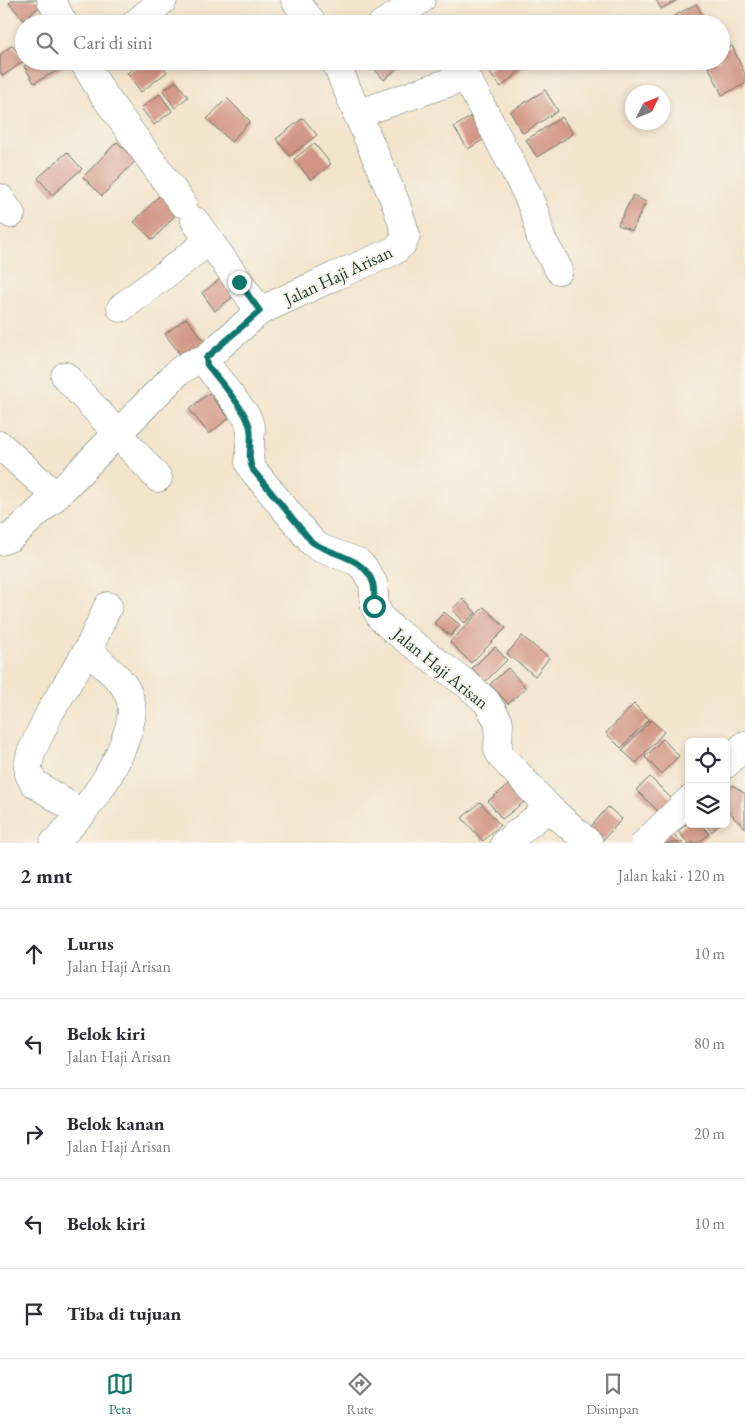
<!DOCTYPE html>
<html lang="id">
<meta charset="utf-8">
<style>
:root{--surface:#fff;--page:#f7f7f7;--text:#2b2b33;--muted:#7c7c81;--line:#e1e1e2;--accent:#0f766e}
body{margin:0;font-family:"EB Garamond",serif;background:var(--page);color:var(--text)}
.controls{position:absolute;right:15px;bottom:15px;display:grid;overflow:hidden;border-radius:8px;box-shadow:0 2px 8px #0003}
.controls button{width:45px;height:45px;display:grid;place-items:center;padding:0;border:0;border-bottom:1px solid var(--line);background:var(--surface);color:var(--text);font:25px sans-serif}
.compass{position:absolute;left:625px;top:85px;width:45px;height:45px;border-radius:50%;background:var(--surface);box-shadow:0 2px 8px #0003;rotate:47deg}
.stop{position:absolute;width:15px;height:15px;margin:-11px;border:4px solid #0f766e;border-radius:50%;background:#fff}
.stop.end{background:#0f766e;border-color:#fff;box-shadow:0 1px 5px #0008}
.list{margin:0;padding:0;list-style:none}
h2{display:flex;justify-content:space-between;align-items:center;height:65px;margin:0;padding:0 20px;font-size:21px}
h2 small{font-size:16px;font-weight:400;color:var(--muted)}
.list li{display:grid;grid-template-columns:32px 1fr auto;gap:15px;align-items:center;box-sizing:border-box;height:90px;padding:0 20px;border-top:1px solid var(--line)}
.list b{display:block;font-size:19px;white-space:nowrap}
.list p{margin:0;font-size:16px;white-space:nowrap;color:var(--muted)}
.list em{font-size:16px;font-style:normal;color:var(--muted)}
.icon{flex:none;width:28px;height:28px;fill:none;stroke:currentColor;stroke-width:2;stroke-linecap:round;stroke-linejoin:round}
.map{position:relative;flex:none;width:745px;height:843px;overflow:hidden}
.search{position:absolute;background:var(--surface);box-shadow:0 2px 8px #0003;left:15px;right:15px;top:15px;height:55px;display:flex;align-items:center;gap:12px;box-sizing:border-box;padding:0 18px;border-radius:28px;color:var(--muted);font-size:19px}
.sheet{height:515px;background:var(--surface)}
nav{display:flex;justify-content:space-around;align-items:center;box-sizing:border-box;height:70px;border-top:1px solid var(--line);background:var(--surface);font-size:14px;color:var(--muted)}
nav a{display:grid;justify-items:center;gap:2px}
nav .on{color:var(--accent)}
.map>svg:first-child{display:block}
.building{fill:#d29484}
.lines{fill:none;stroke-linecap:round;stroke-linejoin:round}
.minor-casing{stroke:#697769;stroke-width:29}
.minor{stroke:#fff;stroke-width:28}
.route{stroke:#0f766e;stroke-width:6}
.labels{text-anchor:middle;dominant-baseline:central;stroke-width:4;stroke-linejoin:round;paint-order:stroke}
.street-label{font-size:18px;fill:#1f3d34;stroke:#f7f3e8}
</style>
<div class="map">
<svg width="745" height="843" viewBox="0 0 745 843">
<rect width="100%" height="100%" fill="#f7f3e8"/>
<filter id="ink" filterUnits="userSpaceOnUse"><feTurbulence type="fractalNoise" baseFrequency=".02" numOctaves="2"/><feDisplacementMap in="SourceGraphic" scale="10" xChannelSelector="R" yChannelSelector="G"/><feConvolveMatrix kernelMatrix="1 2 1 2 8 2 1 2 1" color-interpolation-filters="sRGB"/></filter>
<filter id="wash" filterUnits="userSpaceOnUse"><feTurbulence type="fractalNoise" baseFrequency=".0096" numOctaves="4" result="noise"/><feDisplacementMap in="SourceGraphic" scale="20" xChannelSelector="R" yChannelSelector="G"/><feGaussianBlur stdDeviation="1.12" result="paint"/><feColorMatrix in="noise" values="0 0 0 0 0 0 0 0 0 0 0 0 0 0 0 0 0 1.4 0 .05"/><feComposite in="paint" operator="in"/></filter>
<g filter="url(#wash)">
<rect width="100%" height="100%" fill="#f3e4cc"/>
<g id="blocks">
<g class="building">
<polygon points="12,0 47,0 24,20 9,3"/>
<polygon points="656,0 677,0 661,9"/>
<polygon points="696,4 707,24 669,24 667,20"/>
<polygon points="12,45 24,61 3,76 0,72 0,55"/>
<polygon points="732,46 745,74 745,84 722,95 706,61 721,61 721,51"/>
<polygon points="32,61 71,61 72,63 34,83 24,66"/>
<polygon points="143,61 159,61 167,72 141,92 127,73"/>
<polygon points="368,61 403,61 404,62 384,80"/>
<polygon points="500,61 522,61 526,66 501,87 488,71"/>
<polygon points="176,81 188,97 175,108 163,91"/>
<polygon points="545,90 558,111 523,133 510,112"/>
<polygon points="160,94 172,111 154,125 141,108"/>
<polygon points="227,98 250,121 231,142 207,119"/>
<polygon points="477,113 491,135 468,149 454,127"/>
<polygon points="562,117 573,134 537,157 526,140"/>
<polygon points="303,118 317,135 290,156 276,139"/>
<polygon points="117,142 136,160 102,196 83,177"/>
<polygon points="314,143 331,164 311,180 294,159"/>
<polygon points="67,152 82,169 52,195 38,178"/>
<polygon points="161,194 179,211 153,240 134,222"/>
<polygon points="633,195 646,202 632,231 618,225"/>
<polygon points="224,276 238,293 215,311 202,293"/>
<polygon points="186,318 205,342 183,358 165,334"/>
<polygon points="209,393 229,418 209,434 189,409"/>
<polygon points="463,599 476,613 465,623 452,609"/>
<polygon points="484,607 506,628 471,663 450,642"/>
<polygon points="444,612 460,625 451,636 434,623"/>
<polygon points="522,636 549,658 535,676 507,654"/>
<polygon points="495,647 507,660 485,682 472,668"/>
<polygon points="508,668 526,688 508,704 490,684"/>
<polygon points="634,704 649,719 621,748 606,733"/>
<polygon points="651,720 664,732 636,763 622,750"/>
<polygon points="663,739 679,756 661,774 645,757"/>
<polygon points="650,777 673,800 660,813 636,790"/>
<polygon points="517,778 532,796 502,819 488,801"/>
<polygon points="733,785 745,794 745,828 733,817 734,816 726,809 726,793"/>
<polygon points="480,802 500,825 483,841 462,818"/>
<polygon points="608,807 622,819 601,842 588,830"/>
<polygon points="689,822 689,824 701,824 709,834 698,843 688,843 678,831"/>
<polygon points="705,824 720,824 712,832"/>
<polygon points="670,831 683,843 658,843"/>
</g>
</g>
</g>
<g filter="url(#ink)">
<use href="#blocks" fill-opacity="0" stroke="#697769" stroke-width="1"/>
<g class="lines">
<defs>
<g id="minor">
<polyline points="51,0 64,24"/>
<polyline points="295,0 313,24"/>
<polyline points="135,24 163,0"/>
<polyline points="382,24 421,0"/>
<polyline points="83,61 103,94 182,203"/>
<polyline points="335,61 396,204 406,235 403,243 394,251 335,276 260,311 206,358 207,365 247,417 251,429 249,463 253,470 312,542 320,548 358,562 364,568 373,583 375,607 381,618 394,630 469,686 486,701 499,722 498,750 502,757 549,808 589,843"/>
<polyline points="357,114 447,83 462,79 469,82 528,196 536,216 540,236 559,270"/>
<polyline points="0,198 11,214"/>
<polyline points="195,221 260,311"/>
<polyline points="121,308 209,241"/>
<polyline points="65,376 158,478"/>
<polyline points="0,445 56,496"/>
<polyline points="0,541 11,537 56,496 178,372 190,364 206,358"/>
<polyline points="726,764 745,745"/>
<polyline points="82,814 34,783 29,774 28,766 31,753 50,712 90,646"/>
<path d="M 54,843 C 84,813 110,781 125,740 C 132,720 136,705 124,686 C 115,671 95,663 90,646 L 108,606"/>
<polyline points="505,843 549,808"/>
<polyline points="645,843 689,800"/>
</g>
</defs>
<use href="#minor" class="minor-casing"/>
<use href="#minor" class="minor"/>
</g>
</g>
<g class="lines" filter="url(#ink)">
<path class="route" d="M 239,282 L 260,311 L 206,358 L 207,365 C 218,379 247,411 250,428 C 253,443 246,456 253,470 L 312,542 C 332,556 364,556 373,583 C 375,590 374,599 374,606"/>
</g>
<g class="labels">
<g class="street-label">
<text transform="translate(338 275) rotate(-25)">Jalan Haji Arisan</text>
<text transform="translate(441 668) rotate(39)">Jalan Haji Arisan</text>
</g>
</g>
</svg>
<div class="controls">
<button><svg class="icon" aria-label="locate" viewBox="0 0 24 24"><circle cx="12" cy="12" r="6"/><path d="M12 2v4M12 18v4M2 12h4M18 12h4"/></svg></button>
<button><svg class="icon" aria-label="layers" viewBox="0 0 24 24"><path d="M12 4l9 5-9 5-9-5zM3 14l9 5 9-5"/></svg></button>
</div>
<svg class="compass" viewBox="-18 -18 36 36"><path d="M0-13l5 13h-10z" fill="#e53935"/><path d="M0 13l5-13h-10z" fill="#7c7c81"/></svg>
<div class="stop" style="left:374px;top:606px"></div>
<div class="stop end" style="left:239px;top:282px"></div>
<div class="search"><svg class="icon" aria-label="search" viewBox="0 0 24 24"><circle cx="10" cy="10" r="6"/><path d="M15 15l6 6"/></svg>Cari di sini</div>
</div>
<section class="sheet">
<h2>2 mnt<small>Jalan kaki · 120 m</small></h2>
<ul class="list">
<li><svg class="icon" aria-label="ahead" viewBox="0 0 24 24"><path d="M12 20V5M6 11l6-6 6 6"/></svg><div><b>Lurus</b><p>Jalan Haji Arisan</p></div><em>10 m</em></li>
<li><svg class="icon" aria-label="left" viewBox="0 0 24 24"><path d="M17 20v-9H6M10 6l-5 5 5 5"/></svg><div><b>Belok kiri</b><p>Jalan Haji Arisan</p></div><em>80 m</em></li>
<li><svg class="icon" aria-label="right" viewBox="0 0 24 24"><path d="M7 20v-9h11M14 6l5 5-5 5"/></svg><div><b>Belok kanan</b><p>Jalan Haji Arisan</p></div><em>20 m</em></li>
<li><svg class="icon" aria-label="left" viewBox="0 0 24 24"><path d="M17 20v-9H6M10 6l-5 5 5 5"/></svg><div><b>Belok kiri</b></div><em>10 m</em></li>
<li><svg class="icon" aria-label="arrive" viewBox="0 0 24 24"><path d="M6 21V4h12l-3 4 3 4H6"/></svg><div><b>Tiba di tujuan</b></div></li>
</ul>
</section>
<nav>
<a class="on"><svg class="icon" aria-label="map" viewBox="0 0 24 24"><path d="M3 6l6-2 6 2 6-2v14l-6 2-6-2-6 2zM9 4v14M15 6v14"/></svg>Peta</a>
<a><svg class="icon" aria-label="directions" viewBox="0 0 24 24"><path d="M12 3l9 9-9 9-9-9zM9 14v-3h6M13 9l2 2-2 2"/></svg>Rute</a>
<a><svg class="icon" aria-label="saved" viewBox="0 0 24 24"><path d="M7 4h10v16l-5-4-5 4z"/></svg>Disimpan</a>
</nav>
